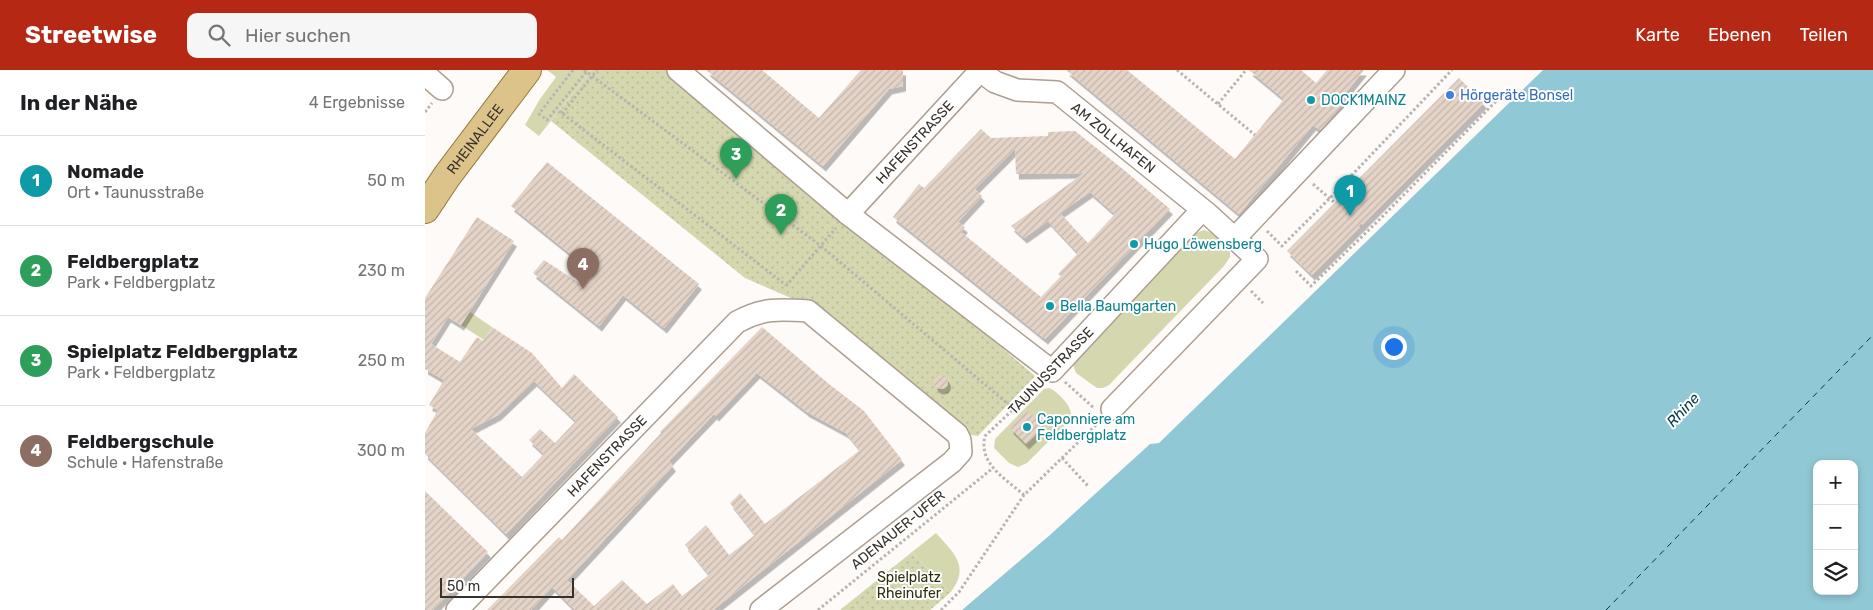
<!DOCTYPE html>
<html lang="de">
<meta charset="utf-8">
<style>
:root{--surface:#fff;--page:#f6f6f6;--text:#202124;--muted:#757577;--line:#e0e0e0;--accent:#b52814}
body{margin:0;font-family:Rubik,sans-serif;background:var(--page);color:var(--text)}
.controls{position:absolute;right:15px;bottom:15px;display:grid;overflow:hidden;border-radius:10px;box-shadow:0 2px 8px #0003}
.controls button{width:45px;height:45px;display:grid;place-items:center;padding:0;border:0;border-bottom:1px solid var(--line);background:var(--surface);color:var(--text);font:25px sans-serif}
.scale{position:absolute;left:15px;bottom:12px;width:134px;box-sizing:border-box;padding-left:5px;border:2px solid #37312c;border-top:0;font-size:14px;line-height:18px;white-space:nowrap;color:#37312c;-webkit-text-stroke:4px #fff;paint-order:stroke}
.you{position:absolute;left:968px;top:276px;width:18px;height:18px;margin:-12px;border:4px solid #fff;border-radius:50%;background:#1a73e8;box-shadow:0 0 0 8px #1a73e833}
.badge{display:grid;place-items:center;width:32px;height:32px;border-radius:50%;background:var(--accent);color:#fff;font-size:16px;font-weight:700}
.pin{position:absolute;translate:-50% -41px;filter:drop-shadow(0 1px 2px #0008)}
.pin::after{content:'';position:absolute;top:26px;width:18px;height:15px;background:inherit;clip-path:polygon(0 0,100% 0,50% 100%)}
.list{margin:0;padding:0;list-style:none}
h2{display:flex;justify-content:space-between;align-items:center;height:65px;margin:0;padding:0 20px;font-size:21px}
h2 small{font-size:16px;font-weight:400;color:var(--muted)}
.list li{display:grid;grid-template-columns:32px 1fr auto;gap:15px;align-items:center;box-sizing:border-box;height:90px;padding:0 20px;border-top:1px solid var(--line)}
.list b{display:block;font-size:19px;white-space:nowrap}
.list p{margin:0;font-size:16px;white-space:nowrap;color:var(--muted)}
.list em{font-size:16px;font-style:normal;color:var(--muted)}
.icon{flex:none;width:28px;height:28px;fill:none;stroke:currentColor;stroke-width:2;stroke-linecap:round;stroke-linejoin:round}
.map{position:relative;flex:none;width:1448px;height:540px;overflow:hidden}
header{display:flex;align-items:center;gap:30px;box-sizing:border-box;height:70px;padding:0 25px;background:var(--accent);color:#fff}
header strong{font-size:24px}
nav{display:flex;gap:28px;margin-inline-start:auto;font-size:18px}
.search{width:350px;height:45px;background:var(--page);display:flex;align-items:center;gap:12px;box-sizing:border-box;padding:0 18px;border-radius:10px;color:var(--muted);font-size:19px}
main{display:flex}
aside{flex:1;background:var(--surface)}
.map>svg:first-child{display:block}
.green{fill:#d5d8af}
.park{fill:url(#park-dots)}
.water{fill:#90c9d5;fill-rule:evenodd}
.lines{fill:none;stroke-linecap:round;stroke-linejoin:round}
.ferry{stroke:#033a43;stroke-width:1;stroke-dasharray:6 5;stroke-linecap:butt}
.building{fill:url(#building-hatch);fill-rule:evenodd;filter:url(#shadow)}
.minor-casing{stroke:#ad9f91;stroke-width:24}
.major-casing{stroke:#937636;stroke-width:30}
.path{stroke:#b8b4b0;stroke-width:3;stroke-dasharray:2.5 2.5;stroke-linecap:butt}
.minor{stroke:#fff;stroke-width:21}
.major{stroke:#dcc389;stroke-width:28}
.shop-dot{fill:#3f7fe0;stroke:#fff;stroke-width:2}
.culture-dot{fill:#0f9aa8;stroke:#fff;stroke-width:2}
.labels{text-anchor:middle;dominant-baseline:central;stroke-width:4;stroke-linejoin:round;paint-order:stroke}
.shop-label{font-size:14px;fill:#366cbe;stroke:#fff;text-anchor:start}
.culture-label{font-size:14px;fill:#0d838f;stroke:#fff;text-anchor:start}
.street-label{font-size:14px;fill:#37312c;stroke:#fff}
.park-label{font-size:14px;fill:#2d2e0a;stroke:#fff}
.water-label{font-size:15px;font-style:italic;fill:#033a43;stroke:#fff}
</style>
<header>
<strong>Streetwise</strong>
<div class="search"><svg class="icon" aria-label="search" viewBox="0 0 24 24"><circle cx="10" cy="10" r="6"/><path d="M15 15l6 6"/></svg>Hier suchen</div>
<nav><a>Karte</a><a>Ebenen</a><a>Teilen</a></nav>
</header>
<main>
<aside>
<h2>In der Nähe<small>4 Ergebnisse</small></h2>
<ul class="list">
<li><span class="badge" style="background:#0f9aa8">1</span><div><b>Nomade</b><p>Ort · Taunusstraße</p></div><em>50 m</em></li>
<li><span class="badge" style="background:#2e9e5b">2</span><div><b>Feldbergplatz</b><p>Park · Feldbergplatz</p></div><em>230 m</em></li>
<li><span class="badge" style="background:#2e9e5b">3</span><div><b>Spielplatz Feldbergplatz</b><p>Park · Feldbergplatz</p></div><em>250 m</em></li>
<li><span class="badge" style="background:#8d6e63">4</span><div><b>Feldbergschule</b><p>Schule · Hafenstraße</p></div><em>300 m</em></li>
</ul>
</aside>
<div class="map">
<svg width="1448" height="540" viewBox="0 0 1448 540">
<defs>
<pattern id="park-dots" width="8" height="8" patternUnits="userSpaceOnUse" patternTransform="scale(1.25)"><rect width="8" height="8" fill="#d5d8af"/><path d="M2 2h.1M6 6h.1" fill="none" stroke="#b7ba97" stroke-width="1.8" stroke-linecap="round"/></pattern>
<pattern id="building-hatch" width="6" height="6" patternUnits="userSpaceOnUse" patternTransform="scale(1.25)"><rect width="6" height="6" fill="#e4d3c7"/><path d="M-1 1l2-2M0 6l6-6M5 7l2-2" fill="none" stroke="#c4b6ab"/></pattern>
<filter id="shadow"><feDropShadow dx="3" dy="5.5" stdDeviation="0" flood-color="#0004"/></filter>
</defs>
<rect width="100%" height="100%" fill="#fdfaf7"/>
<g class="green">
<polygon points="122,0 166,0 114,66 100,55 115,29 131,7"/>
<polygon points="779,160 787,163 805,179 805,187 799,196 684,315 678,318 672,318 651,303 648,295 649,288 771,163"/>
<polygon points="45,242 67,257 59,270 36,255"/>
<path d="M 624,318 C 632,321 646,335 646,344 C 646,346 644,349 643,352 L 602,393 L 593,397 L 584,393 L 569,378 L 570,369 L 619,319 Z"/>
<path d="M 511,463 C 529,483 546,497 525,523 L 487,482 Z"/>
</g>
<g class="park">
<polygon points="166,0 252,0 610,306 553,366 546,365 373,231 320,208 126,51"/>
<polygon points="487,482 525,523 505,540 415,540"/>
</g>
<path class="water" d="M 1118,0 L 1448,0 L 1448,540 L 537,540 L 625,465 L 725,374 L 734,373 ZM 1392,394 L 1429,394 L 1429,521 L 1392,521 Z"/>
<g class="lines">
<polyline class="ferry" points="1181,540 1448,265"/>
</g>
<g class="building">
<polygon points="281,0 337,0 394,48 436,0 478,0 478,16 464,19 398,96"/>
<polygon points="641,0 702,0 810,89 859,29 824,0 876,0 891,13 902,0 939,0 914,31 917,34 897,58 895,60 888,55 814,144"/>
<polygon points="1034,8 1059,33 887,205 862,181"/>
<path d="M 556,59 L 566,68 L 623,66 L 623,62 L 650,61 L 699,100 L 745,139 L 620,269 L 468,147 L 494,114 L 499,118 ZM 590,79 L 591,104 L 659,103 L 586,156 L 599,168 L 623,151 L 653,183 L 633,204 L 636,206 L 616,227 L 536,162 L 540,157 L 533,152 L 557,126 L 550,119 ZM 665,122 L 690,144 L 663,173 L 635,143 Z"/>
<polygon points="122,92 274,214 239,258 198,225 174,256 108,203 119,190 157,215 167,201 86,136"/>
<path d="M 52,147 L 89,171 L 36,255 L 23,247 L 6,274 L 35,292 L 52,267 L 58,271 L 67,257 L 107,283 L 137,318 L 149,304 L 193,347 L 81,464 L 0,384 L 0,363 L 13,340 L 4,335 L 19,310 L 0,299 L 0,228 ZM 109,311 L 151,351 L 130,373 L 115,359 L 104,370 L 119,384 L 97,407 L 46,359 L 73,345 Z"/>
<path d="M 337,257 L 404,314 L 439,341 L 477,390 L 288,540 L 150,540 L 127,517 L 106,540 L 62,540 L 134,467 L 137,470 L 236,363 L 235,362 ZM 332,303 L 382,342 L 421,363 L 435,380 L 340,454 L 315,423 L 305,433 L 330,465 L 304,485 L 281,455 L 260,475 L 284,505 L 257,526 L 248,514 L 222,534 L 197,510 L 169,536 L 142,510 L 248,396 L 244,391 L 289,344 L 291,346 Z"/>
<circle cx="516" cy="312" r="7"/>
<polygon points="602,340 619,357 601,374 585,358"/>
<polygon points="0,421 63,482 8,540 0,540"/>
</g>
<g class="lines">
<defs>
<g id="minor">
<polyline points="253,0 423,144 627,301 777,140"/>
<path id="s1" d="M 554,0 L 570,12 L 592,20 L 632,22 L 783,144 L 832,189 L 687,339"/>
<polyline points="0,4 17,19"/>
<path id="s2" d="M 423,144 L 555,1"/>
<polyline points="810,168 969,0"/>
<path id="s3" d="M 32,540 L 312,252 C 337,238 355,239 383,241 L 532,364 L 535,370 L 536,382 L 527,392 L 336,540"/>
</g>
<g id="major">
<path id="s4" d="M 0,139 L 22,106 L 102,0"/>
</g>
</defs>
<use href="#minor" class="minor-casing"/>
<use href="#major" class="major-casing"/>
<g class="path">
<polyline points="148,0 114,44 122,50 162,1"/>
<polyline points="159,0 396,176 589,339"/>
<polyline points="752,0 830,65"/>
<polyline points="793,34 821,0"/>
<polyline points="134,41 361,215"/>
<polyline points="0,42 7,33"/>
<polyline points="137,44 172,0"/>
<polyline points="888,114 910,133"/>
<polyline points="935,155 942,161"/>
<polyline points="842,161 857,176 905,128 1027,0"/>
<polyline points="871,201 886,216 954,150 1083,19"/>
<polyline points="361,216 411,158"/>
<polyline points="826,221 838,233"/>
<polyline points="640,312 669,338"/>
<polyline points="637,388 664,417"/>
<path d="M 599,425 C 581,409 553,394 560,366 L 615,314"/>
<polyline points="393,540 568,398"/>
<polyline points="516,540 534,522 599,425 674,352"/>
</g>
<use href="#minor" class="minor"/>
<use href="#major" class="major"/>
</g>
<circle class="shop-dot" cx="1025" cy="25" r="5"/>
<g class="culture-dot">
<circle cx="886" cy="30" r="5"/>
<circle cx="709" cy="174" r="5"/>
<circle cx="625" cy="236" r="5"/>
<circle cx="602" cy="357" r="5"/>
</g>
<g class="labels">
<g class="shop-label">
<text x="1035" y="25">Hörgeräte Bonsel</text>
</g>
<g class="culture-label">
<text x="896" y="30">DOCK1MAINZ</text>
<text x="719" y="174">Hugo Löwensberg</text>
<text x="635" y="236">Bella Baumgarten</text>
<text x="612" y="349">Caponniere am<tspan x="612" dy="16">Feldbergplatz</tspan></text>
</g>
<g class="street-label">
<text stroke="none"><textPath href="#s1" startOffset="156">AM ZOLLHAFEN</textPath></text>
<text stroke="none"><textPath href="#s4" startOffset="86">RHEINALLEE</textPath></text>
<text stroke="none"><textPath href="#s2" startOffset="98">HAFENSTRASSE</textPath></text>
<text transform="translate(626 301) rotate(-46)">TAUNUSSTRASSE</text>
<text stroke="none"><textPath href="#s3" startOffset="215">HAFENSTRASSE</textPath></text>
<text transform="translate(473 460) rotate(-39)">ADENAUER-UFER</text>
</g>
<g class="park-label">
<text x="484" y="507">Spielplatz<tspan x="484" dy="16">Rheinufer</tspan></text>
</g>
<g class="water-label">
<text transform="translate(1258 340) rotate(-47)">Rhine</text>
</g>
</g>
</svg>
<div class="controls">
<button>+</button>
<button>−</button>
<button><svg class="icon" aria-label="layers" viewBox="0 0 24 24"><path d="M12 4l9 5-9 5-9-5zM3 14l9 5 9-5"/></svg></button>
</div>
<div class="scale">50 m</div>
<div class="you"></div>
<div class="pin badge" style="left:925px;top:146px;background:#0f9aa8">1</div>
<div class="pin badge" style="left:356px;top:165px;background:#2e9e5b">2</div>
<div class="pin badge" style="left:311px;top:109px;background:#2e9e5b">3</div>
<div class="pin badge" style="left:158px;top:219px;background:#8d6e63">4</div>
</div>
</main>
